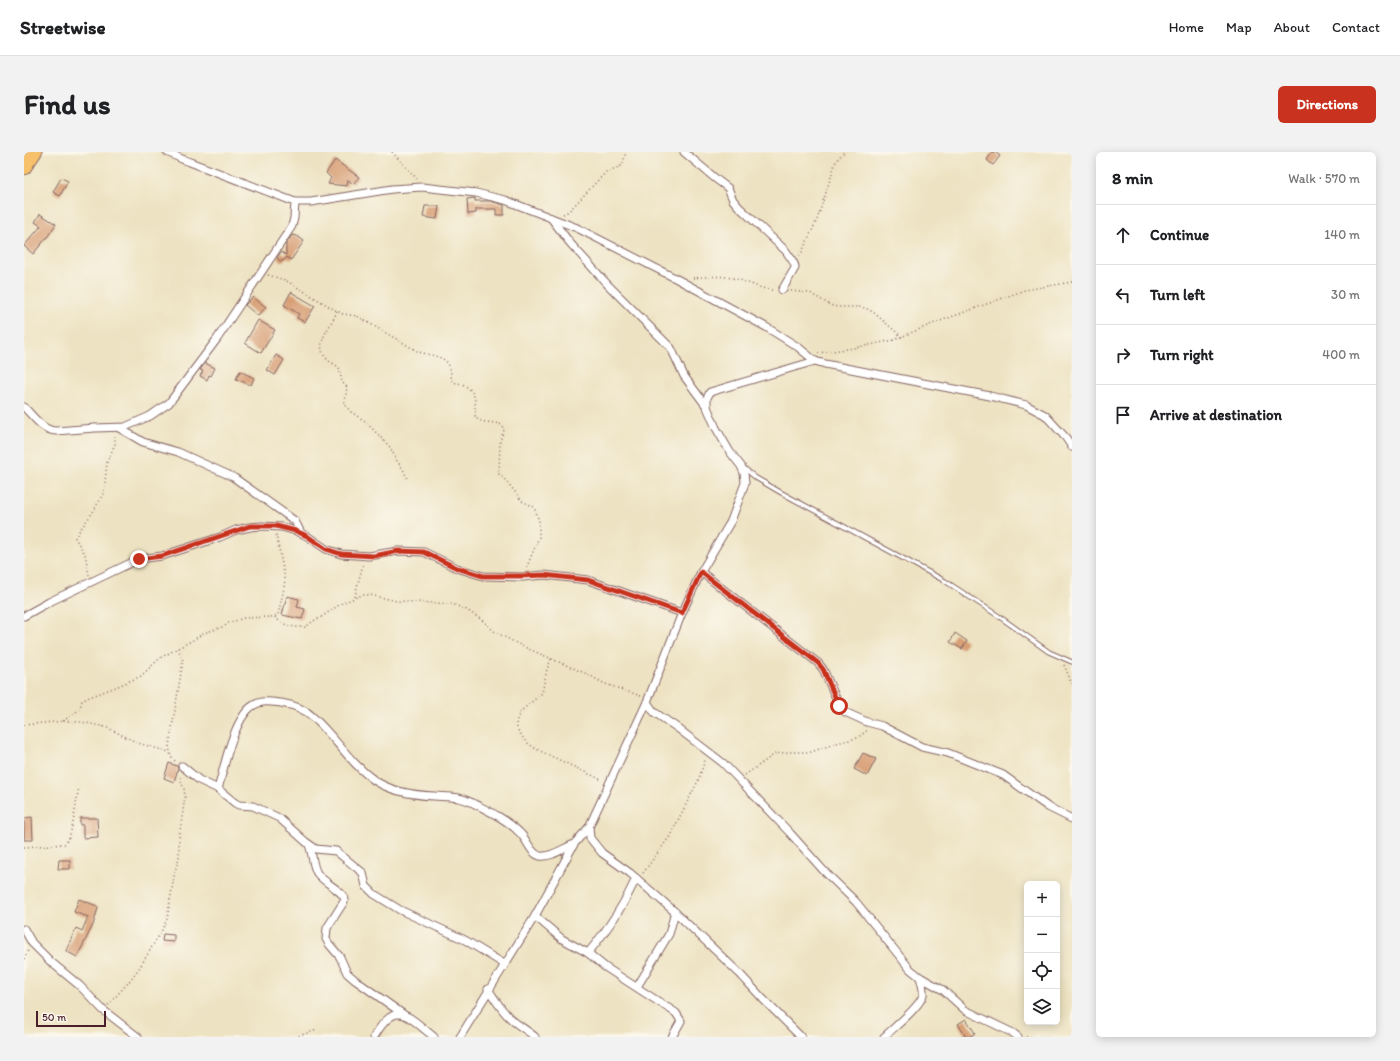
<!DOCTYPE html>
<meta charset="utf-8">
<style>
:root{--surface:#fff;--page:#f2f2f2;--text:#202124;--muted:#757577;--line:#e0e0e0;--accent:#c8321e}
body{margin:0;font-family:Itim,sans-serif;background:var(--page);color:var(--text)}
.controls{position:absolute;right:12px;bottom:12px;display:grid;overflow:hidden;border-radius:6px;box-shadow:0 2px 10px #0003}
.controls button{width:36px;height:36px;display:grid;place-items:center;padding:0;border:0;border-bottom:1px solid var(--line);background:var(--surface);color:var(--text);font:20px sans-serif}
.scale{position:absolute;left:12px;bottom:10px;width:70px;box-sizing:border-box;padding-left:4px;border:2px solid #4a1f2b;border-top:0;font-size:11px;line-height:14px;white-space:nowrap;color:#4a1f2b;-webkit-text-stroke:3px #fbf7ec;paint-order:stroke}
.stop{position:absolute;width:12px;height:12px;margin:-9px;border:3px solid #c8321e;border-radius:50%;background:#fff}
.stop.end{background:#c8321e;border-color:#fff;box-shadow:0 1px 4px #0008}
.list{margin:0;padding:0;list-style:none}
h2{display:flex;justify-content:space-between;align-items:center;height:52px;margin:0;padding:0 16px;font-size:17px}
h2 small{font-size:13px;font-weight:400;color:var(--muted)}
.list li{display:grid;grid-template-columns:26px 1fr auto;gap:12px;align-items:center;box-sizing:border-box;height:60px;padding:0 16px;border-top:1px solid var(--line)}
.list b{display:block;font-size:15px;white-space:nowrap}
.list em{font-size:13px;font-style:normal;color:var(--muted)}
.icon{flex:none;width:22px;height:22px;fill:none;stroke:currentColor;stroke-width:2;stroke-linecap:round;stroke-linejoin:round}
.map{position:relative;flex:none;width:1048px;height:885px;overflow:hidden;border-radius:6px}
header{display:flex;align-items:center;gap:24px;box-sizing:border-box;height:56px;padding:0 20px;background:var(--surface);border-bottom:1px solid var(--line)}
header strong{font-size:19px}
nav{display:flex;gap:22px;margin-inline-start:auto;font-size:14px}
.intro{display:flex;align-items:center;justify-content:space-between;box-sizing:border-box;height:96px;padding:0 24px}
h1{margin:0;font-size:28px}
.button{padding:10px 18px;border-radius:6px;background:var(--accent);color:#fff;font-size:14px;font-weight:700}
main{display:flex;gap:24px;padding:0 24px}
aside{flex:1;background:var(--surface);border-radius:6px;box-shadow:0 2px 10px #0003}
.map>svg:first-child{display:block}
.building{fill:#d89f76}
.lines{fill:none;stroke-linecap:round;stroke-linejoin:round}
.lane-casing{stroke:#836360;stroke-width:5.5}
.street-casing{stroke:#836360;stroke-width:9}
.highway-casing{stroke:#836360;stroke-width:15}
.path{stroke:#836360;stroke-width:1.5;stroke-dasharray:1 3;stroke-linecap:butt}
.lane{stroke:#fff;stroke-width:3.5}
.street{stroke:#fff;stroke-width:7}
.highway{stroke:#f7c06b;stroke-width:13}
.route{stroke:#c8321e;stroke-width:5}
</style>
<header>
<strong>Streetwise</strong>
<nav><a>Home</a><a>Map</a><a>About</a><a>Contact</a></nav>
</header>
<div class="intro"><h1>Find us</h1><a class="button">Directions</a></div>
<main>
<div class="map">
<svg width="1048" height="885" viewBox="0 0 1048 885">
<rect width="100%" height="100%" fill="#fbf7ec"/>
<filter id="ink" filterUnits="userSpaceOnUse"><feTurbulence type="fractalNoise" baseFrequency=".025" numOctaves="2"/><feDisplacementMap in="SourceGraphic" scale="8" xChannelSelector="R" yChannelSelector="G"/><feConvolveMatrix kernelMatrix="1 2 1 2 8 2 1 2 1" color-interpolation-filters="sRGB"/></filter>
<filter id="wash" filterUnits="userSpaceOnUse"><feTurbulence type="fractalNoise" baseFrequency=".012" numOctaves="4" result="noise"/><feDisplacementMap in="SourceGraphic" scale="16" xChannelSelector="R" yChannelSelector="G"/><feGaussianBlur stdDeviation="0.9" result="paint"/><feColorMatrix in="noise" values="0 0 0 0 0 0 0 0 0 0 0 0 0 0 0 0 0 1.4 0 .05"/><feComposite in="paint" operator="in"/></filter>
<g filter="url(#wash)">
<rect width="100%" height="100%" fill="#ede2c1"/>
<g id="blocks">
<g class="building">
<polygon points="968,0 971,0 976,4 969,13 963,8"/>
<polygon points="311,8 335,25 329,32 324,28 323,34 304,32 307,26 302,21"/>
<polygon points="37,26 44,29 36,44 29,40"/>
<polygon points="451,46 451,49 466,49 480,53 480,63 472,63 472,57 452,57 452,61 444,62 443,47"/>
<polygon points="401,54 415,54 413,67 399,65"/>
<polygon points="16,62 32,72 24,84 9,102 0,94 17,74 11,70"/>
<polygon points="268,83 273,84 280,89 267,108 263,105 259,109 256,109 253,106 257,100 262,103 262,92"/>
<polygon points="267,140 291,154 281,170 273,166 275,162 260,153"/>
<polygon points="229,145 242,155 234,164 221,153"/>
<polygon points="234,168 251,178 237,201 221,191"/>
<polygon points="252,203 260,208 251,223 243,218"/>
<polygon points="181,211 191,216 187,224 185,223 183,228 176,224 179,219 176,218"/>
<polygon points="216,219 230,226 227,233 212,227"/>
<polygon points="263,444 275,447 273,455 281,457 278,467 258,463"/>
<polygon points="931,481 943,489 938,497 926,490"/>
<polygon points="839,601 852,607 843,624 830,617"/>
<polygon points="145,611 153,614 154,617 150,630 140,626"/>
<polygon points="8,665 9,688 0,688 0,666"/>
<polygon points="56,666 73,666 74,685 59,686 59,673 56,673"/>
<polygon points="35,708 46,708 46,717 34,717"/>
<polygon points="55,747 73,754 74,756 69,773 53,805 42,799 52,776 58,779 64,765 50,760"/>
<polygon points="139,782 150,783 150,790 138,789"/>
<polygon points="942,867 951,881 945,885 942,885 934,872"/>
</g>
</g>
</g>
<g filter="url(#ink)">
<use href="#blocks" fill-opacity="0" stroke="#836360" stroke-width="1"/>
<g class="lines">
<defs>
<polyline id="lane" points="720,316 732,326 756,340 921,429 973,463 1025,500 1048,510"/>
<g id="street">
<polyline points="143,0 158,7 271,50 287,50 368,37 398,35 452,41 481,48 553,76 651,126 742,175 774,195 791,209 801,212 966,244 1002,253 1021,263 1042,286 1048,295"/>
<path d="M 660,0 L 692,27 L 704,36 L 709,48 L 715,55 L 762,99 C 765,104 772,112 771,116 L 758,138"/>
<polyline points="527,66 546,91 584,133 647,196 660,224 683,255"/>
<path d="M 0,255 C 9,264 19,279 32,279 L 71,276 L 101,275 L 126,264 L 145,251 L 193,187 L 268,74 L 270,66 L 271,50"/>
<polyline points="95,276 119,290 154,300 209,325 271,369 277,381"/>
<polyline points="677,420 794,511 799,517 815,553 818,558 823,561 843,570 858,574 898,595 924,601 979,623 1024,655 1048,667"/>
<polyline points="0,464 25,450 115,407 138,404 196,385 212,378 226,375 238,374 258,375 272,379 283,384 302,397 317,402 345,404 374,399 400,400 433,416 459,424 498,425 520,423 564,428 658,461"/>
<polyline points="623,550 630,560 652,575 699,611 766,681 799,718 832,750 886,817 896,825 919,838 941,858 989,881 994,885"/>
<polyline points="158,614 175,628 194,637 211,651 215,653 229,654 255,666 282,690 292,697 312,699 339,721 342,734 350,742 376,758 441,788 480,812"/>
<path d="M 194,637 C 200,616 210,564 230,553 C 238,548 248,550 257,551 C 269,553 280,556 289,565 C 311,585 326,611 350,628 C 367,640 389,643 410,644 C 424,645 436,644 449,651 C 465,659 484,668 497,682 C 503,688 507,702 516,704 C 526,706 540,696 550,692"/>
<polyline points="565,675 566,686 578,701 606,721 651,760 716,822 739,847 777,885"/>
<path d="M 285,693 C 289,702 288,713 293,721 C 300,731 313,735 320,745 L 321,748 L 303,776 L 302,787 L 305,792 L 316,805 L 323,821 L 331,828 L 379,862"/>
<polyline points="511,764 538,787 564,801 581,815 652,861 657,869 648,885"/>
<polyline points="0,777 8,791 27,810 56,834 79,858 114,885"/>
<path d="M 564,801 C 583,778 600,754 612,726"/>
<polyline points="613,835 645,782 651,760"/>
<path d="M 464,837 C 471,847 477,858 486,866 C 493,873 503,878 511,885"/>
<path d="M 350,885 C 373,845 384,865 410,885"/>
<polyline points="436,885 511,764 550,692 565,675 623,550 658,461 677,420 707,369 721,331 720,321 717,314 706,300 692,276 683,255 683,246 686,240 791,209"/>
<path d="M 860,885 C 869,876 896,855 899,843 C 900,837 897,830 896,825"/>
</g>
<polyline id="highway" points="0,16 11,0"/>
</defs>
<use href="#lane" class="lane-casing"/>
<use href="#street" class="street-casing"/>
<use href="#highway" class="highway-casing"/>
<g class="path">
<polyline points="368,0 393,27"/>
<polyline points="539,62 545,59 582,20 597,14 599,11 602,0"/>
<polyline points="776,104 793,68 812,9 820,0"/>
<path d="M 244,123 L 261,128 L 313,159 L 319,162 L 333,164 L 393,199 C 403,204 422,202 426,216 C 427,220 427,225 428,229 C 431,231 434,231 438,232 C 454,240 451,250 451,265 C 458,273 471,268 479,274 L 480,278 L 476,289 L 475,322 L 484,331 L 498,349 L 510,355 L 515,369 L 515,385 L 502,417"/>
<path d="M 669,126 C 682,125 695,123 707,126 C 722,128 734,137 749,138"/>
<polyline points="767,139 786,141 806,153 813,155 835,155 841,156 849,160 878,185"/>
<path d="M 313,159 C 308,174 288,192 303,207 C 306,211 312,212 315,216 L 318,230 L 323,235 L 321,250 L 322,254 L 327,260 L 341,269 L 366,295 L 373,309 L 379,317 L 383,326"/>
<polyline points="794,201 830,196 870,188 908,172 1001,138 1048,130"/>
<polyline points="65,423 61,402 51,386 53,382 69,360 80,340 83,310 91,292 91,284"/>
<polyline points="331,445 333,435 339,412"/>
<path d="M 251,465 C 259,474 271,476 282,475 L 289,469 L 296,466 L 318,451 L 338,443 L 346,443 L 373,449 L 428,452 L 443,458 L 458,468 L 471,480 L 500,495 L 563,522 L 581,532 L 617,544"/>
<polyline points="527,507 523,517 518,541 496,560 492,570 493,577 502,590 512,597 578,628"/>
<polyline points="1040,513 1048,532"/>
<polyline points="39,569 51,561 56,556 58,549 63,546 92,535 117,524 136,506 169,488 180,481 201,474 204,471 220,466 247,465 254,463 260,436 261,427 252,382"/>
<polyline points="0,573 39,569 57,570 82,575 114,591 145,600"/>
<polyline points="151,609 147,605 145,594 159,509 154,496"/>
<polyline points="721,623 751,602 765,600 787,600 813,591 833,586 844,578"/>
<path d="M 0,695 L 41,692 C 50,681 51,651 55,636"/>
<polyline points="619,721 646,684 674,629 681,608"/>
<polyline points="0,807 4,798"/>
<polyline points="84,853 104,831 116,815 138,778 143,767 151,719 155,706 155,686 161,645 160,637 156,627 157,624"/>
<polyline points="271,885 293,878"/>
<polyline points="1002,885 1025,885"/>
</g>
<use href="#lane" class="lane"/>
<use href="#street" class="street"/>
<use href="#highway" class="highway"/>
</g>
</g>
<g class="lines" filter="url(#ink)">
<polyline class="route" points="115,407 138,404 226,374 252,374 272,379 283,384 302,397 317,402 350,404 374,399 400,400 433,416 459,424 498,424 520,423 564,428 658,461 677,420 794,511 799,517 815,554"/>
</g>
</svg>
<div class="controls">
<button>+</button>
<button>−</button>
<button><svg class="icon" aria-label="locate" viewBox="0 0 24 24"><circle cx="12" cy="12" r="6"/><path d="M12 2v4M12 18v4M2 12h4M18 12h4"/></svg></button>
<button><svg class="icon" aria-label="layers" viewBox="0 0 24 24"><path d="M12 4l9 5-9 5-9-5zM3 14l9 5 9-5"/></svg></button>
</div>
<div class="scale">50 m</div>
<div class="stop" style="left:815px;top:554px"></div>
<div class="stop end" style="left:115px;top:407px"></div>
</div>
<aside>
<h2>8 min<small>Walk · 570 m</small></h2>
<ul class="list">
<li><svg class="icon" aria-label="ahead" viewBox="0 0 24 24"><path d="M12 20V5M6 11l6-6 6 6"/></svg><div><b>Continue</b></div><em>140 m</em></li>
<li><svg class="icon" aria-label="left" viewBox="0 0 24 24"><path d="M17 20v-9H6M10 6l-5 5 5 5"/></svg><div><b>Turn left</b></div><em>30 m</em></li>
<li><svg class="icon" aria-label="right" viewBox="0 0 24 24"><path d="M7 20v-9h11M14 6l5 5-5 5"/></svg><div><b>Turn right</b></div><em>400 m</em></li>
<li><svg class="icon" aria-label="arrive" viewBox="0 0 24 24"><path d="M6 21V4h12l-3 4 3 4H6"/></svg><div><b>Arrive at destination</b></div></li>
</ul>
</aside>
</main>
